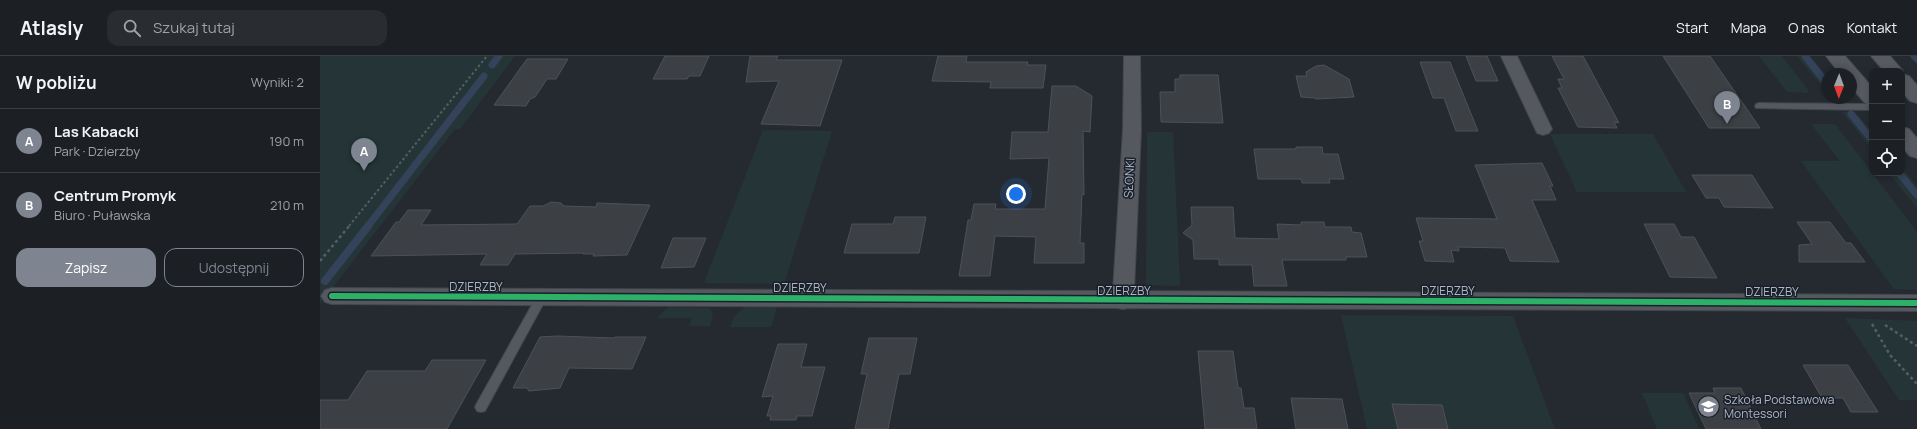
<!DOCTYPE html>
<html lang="pl">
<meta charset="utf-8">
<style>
:root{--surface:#1c2024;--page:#292d31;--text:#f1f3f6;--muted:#a0a3a6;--line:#3a3e41;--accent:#7e8490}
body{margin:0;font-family:Manrope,sans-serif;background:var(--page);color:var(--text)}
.controls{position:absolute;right:12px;top:12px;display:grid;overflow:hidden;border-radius:8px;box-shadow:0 2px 6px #0003}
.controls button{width:36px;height:36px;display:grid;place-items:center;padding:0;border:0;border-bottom:1px solid var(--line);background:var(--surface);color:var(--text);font:20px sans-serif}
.compass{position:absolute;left:1501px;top:12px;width:36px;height:36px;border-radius:50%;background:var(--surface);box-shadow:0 2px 6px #0003;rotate:181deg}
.you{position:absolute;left:696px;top:138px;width:14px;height:14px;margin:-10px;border:3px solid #fff;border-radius:50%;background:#1a73e8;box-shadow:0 0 0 6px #1a73e833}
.badge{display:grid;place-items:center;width:26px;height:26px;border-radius:50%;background:var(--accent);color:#fff;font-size:13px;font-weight:700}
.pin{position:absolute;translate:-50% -33px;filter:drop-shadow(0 1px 2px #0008)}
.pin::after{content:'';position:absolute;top:21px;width:14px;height:12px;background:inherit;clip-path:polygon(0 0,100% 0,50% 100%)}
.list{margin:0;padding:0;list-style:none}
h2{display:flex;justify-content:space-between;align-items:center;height:52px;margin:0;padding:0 16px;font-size:17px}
h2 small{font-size:13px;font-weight:400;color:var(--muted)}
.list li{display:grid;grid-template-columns:26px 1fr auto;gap:12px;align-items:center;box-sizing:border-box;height:64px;padding:0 16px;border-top:1px solid var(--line)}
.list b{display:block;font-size:15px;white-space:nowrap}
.list p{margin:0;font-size:13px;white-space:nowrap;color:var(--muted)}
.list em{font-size:13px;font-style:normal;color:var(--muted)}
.actions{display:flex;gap:8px;padding:12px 16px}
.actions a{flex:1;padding:9px 0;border:1px solid var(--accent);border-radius:12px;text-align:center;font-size:14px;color:var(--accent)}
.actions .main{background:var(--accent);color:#fff}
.icon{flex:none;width:22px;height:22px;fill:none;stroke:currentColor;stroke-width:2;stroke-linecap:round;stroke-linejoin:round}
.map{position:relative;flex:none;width:1597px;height:373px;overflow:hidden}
header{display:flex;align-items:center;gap:24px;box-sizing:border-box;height:56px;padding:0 20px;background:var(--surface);border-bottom:1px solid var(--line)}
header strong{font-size:19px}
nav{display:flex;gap:22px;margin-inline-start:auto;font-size:14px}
.search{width:280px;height:36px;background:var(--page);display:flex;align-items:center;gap:10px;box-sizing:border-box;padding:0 14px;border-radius:12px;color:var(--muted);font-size:15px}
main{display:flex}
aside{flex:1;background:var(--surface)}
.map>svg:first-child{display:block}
.green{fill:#253537}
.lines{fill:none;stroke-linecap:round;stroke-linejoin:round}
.stream-far1{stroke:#344359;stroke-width:7}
.stream{stroke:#344359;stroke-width:8}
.building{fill:#3c4045;stroke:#4d5158}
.service-casing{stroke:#42464b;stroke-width:2}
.minor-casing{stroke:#42464b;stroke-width:2}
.primary-casing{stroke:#42464d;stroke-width:2}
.path-far1{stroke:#585d63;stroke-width:2;stroke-dasharray:2.5 2.5;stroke-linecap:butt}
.path{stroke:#585d63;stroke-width:2.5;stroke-dasharray:3 3;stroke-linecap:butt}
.service{fill:#55585f;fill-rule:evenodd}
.minor{fill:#55585f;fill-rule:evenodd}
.primary{fill:#575b61;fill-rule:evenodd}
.cycleway-casing{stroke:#19202a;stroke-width:9}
.cycleway{stroke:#2db169;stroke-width:6}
.labels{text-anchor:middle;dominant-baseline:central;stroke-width:3;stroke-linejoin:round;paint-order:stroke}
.street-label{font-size:12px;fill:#aeb5c3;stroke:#19202a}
.poi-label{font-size:12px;fill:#aeb5c3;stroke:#19202a;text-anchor:start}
</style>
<header>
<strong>Atlasly</strong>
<div class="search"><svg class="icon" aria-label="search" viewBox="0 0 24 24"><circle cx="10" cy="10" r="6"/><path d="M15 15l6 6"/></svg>Szukaj tutaj</div>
<nav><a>Start</a><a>Mapa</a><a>O nas</a><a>Kontakt</a></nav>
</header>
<main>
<aside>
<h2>W pobliżu<small>Wyniki: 2</small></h2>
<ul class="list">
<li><span class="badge">A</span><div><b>Las Kabacki</b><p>Park · Dzierzby</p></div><em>190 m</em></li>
<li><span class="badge">B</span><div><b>Centrum Promyk</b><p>Biuro · Puławska</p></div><em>210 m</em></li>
</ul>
<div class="actions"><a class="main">Zapisz</a><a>Udostępnij</a></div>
</aside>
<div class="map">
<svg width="1597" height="373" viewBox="0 0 1597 373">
<rect width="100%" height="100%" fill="#252a30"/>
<g class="green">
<polygon points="0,0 195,0 140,73 135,73 0,248"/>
<polygon points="1439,0 1462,0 1489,35 1487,37 1467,36"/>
<polygon points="1477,0 1490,0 1507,20 1507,37"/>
<polygon points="1522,56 1535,56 1552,76 1552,93"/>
<polygon points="1491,68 1515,68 1597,176 1597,234 1574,233 1481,105 1520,105"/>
<polygon points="443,74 512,75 464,228 384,227"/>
<polygon points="827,76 853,76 860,230 826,229"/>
<polygon points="1230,78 1333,78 1366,136 1257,136"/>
<polygon points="1582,111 1597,130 1597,152 1569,117 1582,117"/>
<polygon points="348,251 389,252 393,258 390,270 369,270 372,262 337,262"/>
<polygon points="424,251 457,251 451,271 410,271 414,261"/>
<polygon points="1021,259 1193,260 1235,373 1047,373"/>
<polygon points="1525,262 1597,265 1597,344 1579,344"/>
<polygon points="1322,337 1363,337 1379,373 1337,373"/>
</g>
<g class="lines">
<g class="stream-far1">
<polyline points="1485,0 1507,28"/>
<polyline points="1594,0 1597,3"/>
<polyline points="172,9 179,0"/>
<polyline points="1518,42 1519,44"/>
<polyline points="1531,58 1552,84"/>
<polyline points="1579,117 1597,139"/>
<polyline points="48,170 164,20"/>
</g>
<polyline class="stream" points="5,225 49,169"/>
</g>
<g class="building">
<polygon points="345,0 389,0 380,20 369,20 367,23 333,23"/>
<polygon points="430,0 458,0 456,4 522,4 500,70 441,68 459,25 426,26"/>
<polygon points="618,0 647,0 646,6 708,6 707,9 726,9 723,32 670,32 671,26 612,25"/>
<polygon points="1146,0 1167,0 1178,25 1156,25"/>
<polygon points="1232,0 1263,0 1299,67 1294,66 1297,72 1258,71 1238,32 1242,32 1238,23 1244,23"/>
<polygon points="1343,0 1390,0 1440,72 1389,72"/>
<polygon points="207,3 248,3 236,23 227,23 215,41 210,43 206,50 174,49"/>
<polygon points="1100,6 1130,6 1158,75 1136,75 1124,42 1113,42"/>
<polygon points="1004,9 1029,23 1034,41 996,43 995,42 981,41 976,20 987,20 986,16 996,10"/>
<polygon points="860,19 898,19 903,67 841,66 840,36 855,36 855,23 860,23"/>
<polygon points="732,30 756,30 772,40 770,76 763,75 764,139 762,138 760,187 764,187 764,207 714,207 716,181 675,180 670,220 639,220 648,164 651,164 654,148 676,148 675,153 725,153 729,102 690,103 692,76 728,76"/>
<polygon points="976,91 1002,91 1003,98 1018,98 1024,123 1009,123 1010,127 982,127 981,123 938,123 934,93 976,93"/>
<polygon points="1222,107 1233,130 1230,130 1236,144 1212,144 1239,206 1190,205 1185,192 1138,191 1139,195 1131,194 1134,206 1105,205 1099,185 1103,185 1096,162 1177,163 1155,109"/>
<polygon points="1372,119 1432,119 1453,152 1404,151 1399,142 1386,142"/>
<polygon points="231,146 241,147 244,150 276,151 277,147 330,149 307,199 273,200 274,198 263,198 263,197 195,198 188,209 160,209 167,198 51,200 76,166 79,166 88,154 111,154 101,169 197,168 210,150 223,150"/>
<polygon points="871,151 913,151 915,182 959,183 957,168 981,169 981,166 1004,166 1005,171 1031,171 1032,176 1041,177 1047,201 1026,201 1026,204 962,204 967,230 934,230 932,209 899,209 899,203 874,203 873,184 863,177 872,169"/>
<polygon points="575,161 606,161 599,197 524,197 532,168 573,168"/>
<polygon points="1477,166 1510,166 1526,187 1531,187 1545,206 1479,206 1479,189 1492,188"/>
<polygon points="1324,168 1354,168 1361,181 1374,181 1397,222 1350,221"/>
<polygon points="353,182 386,182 374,211 341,212"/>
<polygon points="237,280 294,282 295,281 326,281 312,313 249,312 240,332 209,335 207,332 193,332 220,281"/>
<polygon points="549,282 597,282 590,318 579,318 568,373 535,373 547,318 541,318"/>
<polygon points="458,288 487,288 481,311 505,311 492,360 477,360 476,364 450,364 451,360 447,360 453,340 442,341"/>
<polygon points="878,295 913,295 918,332 921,332 924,352 934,352 937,373 885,373"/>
<polygon points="112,304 166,304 127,373 0,373 0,344 28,344 47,315 105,315"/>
<polygon points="1483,309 1528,309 1558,356 1531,356 1523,342 1502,342"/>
<polygon points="1393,332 1421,332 1441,373 1386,373 1369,337 1395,337"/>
<polygon points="971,342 1022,343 1028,373 976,373"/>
<polygon points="1072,348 1122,349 1128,373 1078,373"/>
</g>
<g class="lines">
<defs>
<g id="service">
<polygon points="1439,47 1552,48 1552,54 1436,52 1435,50 1436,48"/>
<polygon points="222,237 226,238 227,241 165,355 161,356 157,355 155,351 157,347 218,238"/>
</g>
<g id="minor">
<polygon points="804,0 820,0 821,74 814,235 1597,239 1597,255 808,252 803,253 798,252 12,248 5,246 1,240 5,234 12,232 793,235 803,74"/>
<polygon points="1181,0 1197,0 1232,73 1229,77 1223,79 1217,77"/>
</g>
<g id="primary">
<polygon points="1506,0 1525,0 1552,31 1552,49 1545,47 1531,31 1531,18 1520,18"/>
<polygon points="1551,0 1570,0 1583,15 1582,17 1582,15 1564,15"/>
<polygon points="1582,18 1589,20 1597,29 1597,47 1590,45 1582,36"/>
<polygon points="1582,71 1589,73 1597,82 1597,102 1590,100 1582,91"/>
</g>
</defs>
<use href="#service" class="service-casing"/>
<use href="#minor" class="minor-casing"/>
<use href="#primary" class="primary-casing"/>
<polyline class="path-far1" points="29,170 167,0"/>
<g class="path">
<polyline points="0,205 30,169"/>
<polyline points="1552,268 1570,299 1597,328"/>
<polyline points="1565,269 1597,290"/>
</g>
<use href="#service" class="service"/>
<use href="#minor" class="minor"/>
<use href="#primary" class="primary"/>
<defs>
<polyline id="cycleway" points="12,240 1597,247"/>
</defs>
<use href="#cycleway" class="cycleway-casing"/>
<use href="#cycleway" class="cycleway"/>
</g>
<defs>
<symbol id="school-disc" viewBox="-11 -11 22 22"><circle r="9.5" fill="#7e8490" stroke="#19202a"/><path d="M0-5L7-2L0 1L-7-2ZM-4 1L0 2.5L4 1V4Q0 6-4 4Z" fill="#fff"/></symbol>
</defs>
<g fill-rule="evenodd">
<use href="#school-disc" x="1376" y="338" width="25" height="25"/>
</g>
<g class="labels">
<g class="street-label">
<text transform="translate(809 122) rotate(-87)">SŁONKI</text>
<text x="156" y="230">DZIERZBY</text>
<text x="480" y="231">DZIERZBY</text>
<text x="804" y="234">DZIERZBY</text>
<text x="1128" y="234">DZIERZBY</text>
<text x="1452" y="235">DZIERZBY</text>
</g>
<g class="poi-label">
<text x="1404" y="343">Szkoła Podstawowa<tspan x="1404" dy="14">Montessori</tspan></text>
</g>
</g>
</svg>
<div class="controls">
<button>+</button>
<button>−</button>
<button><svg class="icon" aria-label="locate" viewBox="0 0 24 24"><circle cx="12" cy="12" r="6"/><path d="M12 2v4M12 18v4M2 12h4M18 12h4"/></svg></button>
</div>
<svg class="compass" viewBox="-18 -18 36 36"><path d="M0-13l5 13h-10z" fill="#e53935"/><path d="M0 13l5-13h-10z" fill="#a0a3a6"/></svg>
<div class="you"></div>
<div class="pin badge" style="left:44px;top:115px">A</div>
<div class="pin badge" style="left:1407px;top:68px">B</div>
</div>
</main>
